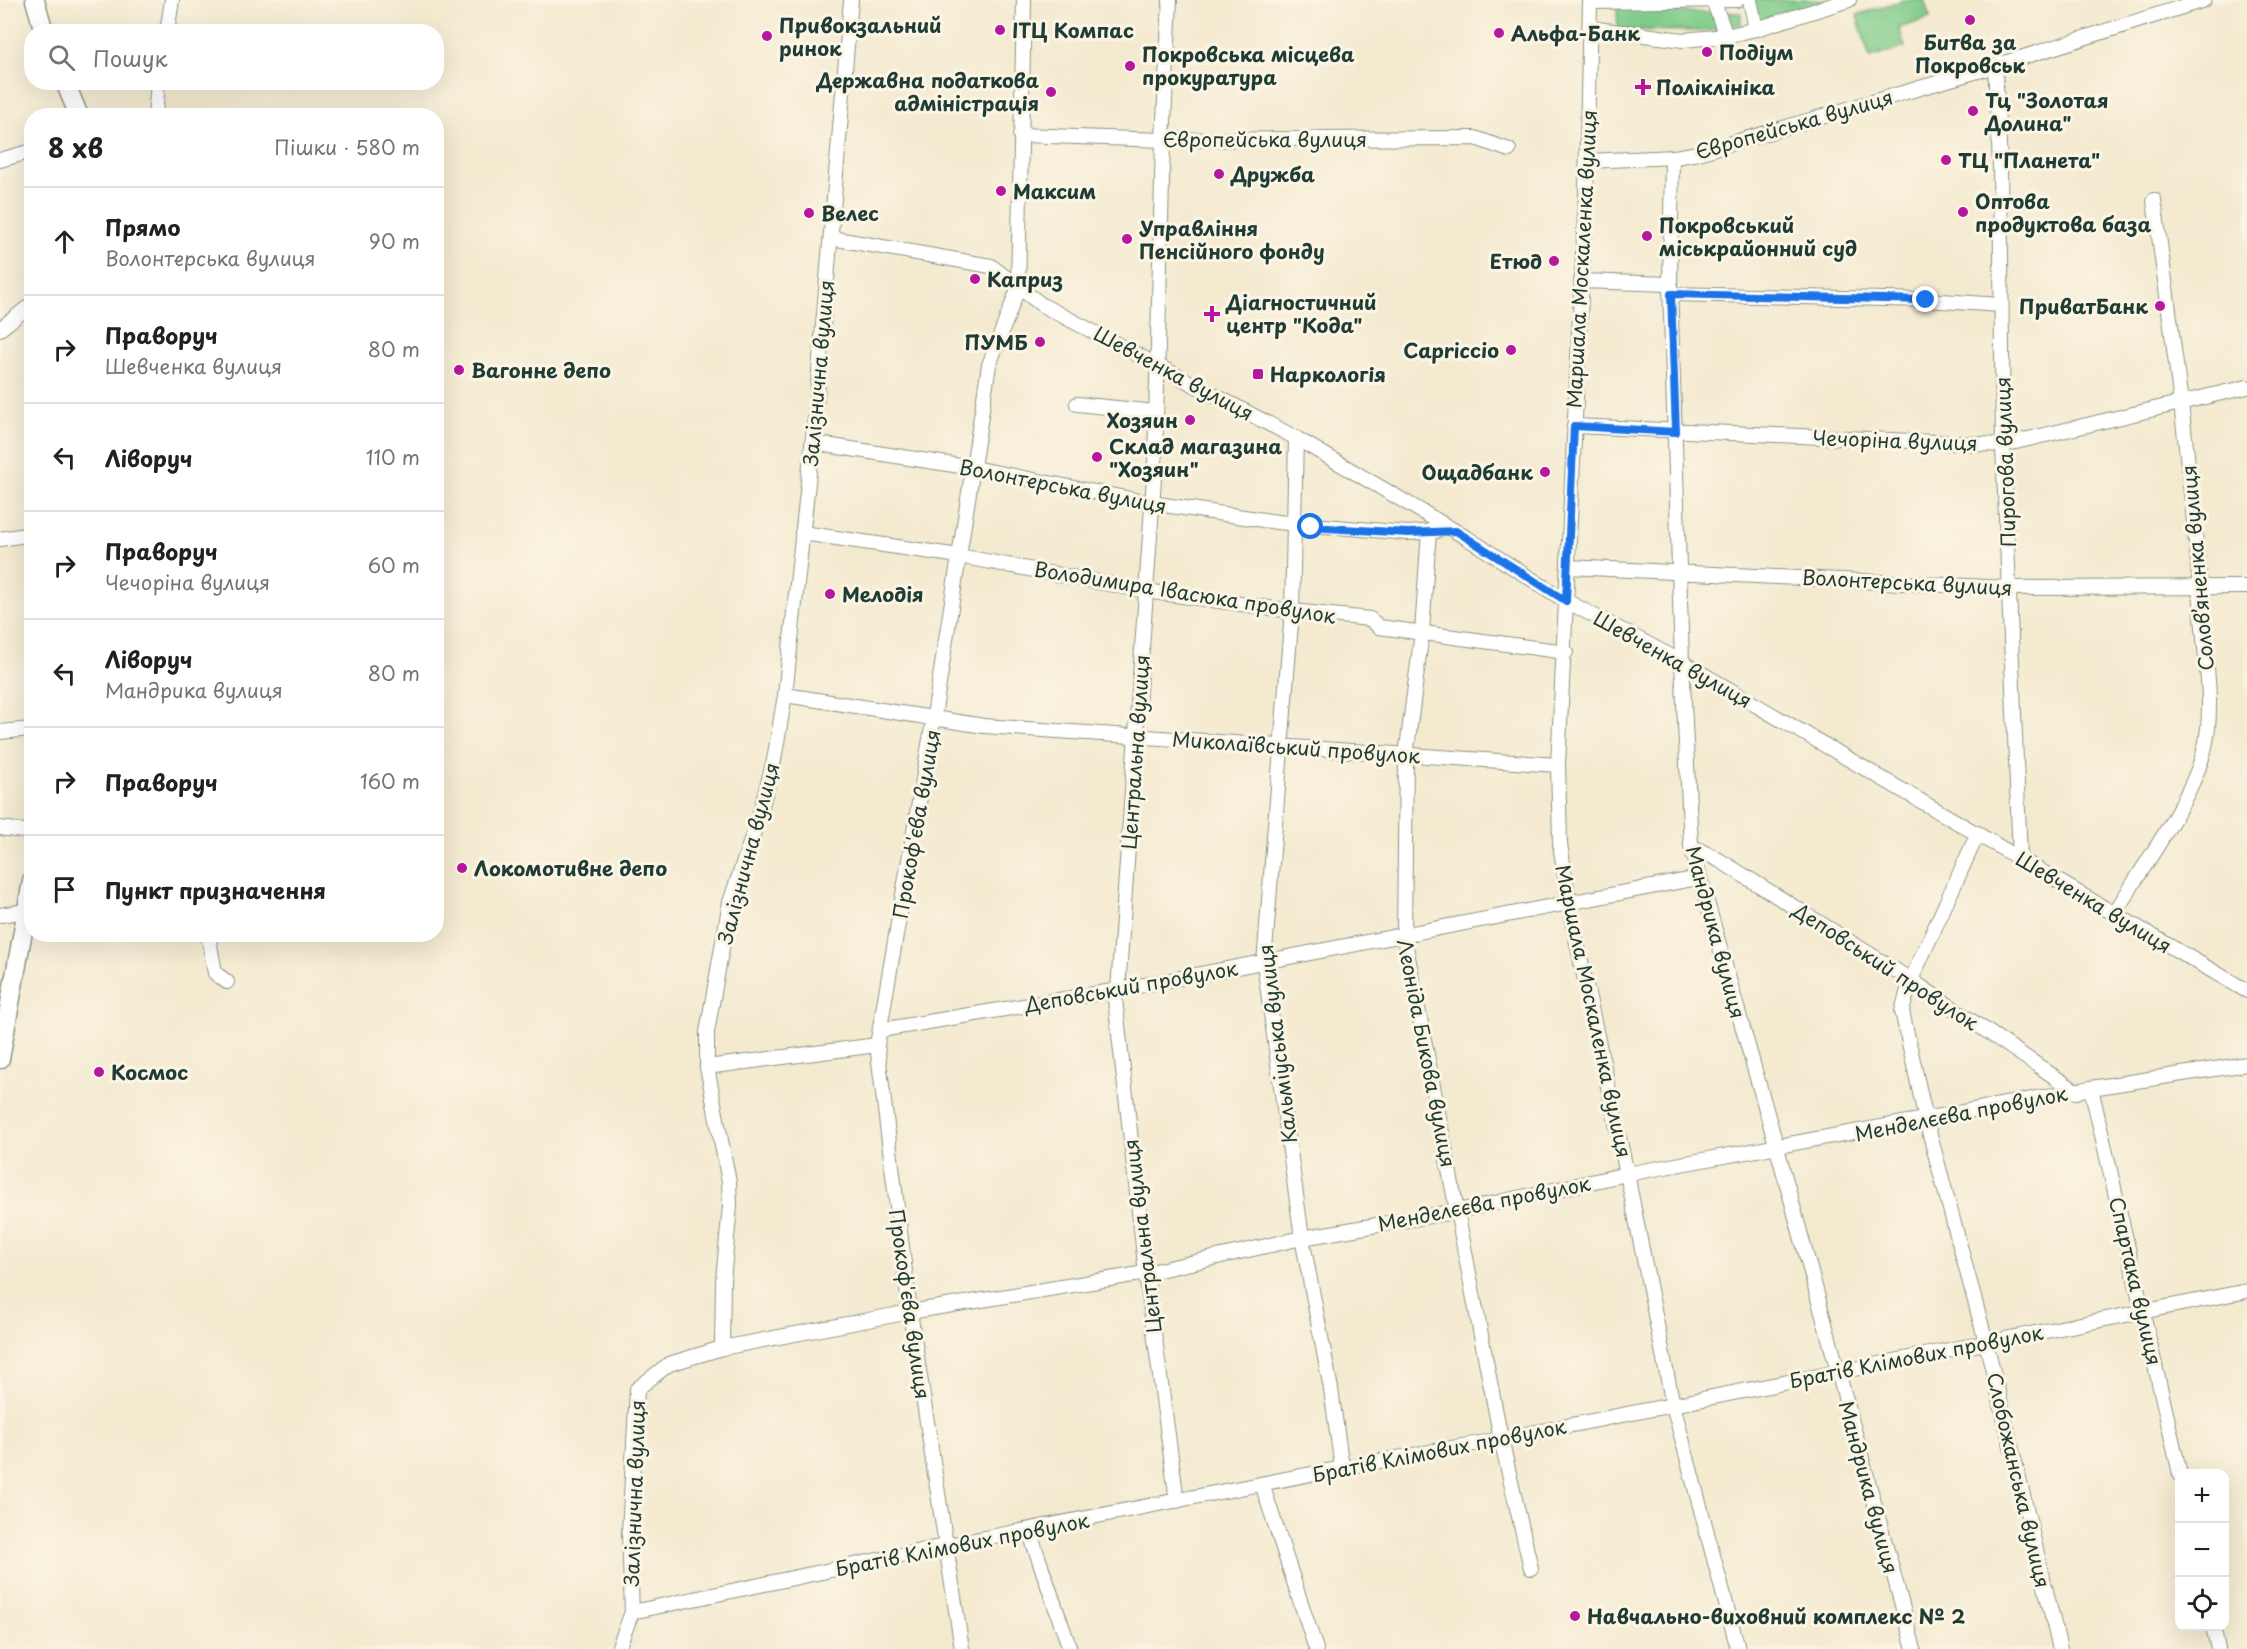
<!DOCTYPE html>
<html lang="uk">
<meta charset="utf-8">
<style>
:root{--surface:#fff;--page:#f6f6f6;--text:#202124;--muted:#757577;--line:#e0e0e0}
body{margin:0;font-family:"Playpen Sans",sans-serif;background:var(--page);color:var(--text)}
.controls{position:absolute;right:18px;bottom:18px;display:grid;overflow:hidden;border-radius:12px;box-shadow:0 6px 24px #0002}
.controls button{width:54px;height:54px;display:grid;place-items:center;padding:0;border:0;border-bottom:2px solid var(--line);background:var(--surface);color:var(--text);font:30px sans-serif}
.stop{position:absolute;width:18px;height:18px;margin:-14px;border:4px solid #1a73e8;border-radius:50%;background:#fff}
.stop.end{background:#1a73e8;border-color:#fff;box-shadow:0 2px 6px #0008}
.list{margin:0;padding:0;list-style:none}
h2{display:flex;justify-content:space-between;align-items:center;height:78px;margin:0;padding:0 24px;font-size:26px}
h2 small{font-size:20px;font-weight:400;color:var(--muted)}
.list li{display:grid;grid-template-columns:39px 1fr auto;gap:18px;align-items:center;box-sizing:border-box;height:108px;padding:0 24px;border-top:2px solid var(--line)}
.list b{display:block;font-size:22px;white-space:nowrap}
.list p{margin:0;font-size:20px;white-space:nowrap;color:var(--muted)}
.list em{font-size:20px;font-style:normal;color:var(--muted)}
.icon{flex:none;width:33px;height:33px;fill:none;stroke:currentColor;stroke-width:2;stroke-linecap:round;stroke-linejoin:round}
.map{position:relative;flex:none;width:2247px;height:1649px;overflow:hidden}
.search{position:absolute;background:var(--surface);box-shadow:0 6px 24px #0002;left:24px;top:24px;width:420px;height:66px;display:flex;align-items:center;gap:15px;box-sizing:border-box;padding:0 21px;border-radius:24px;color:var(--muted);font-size:22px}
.panel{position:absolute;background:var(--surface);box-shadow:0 6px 24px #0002;left:24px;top:108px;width:420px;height:834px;border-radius:24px}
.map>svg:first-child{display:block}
.green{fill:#7ecb89;stroke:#4e845e;stroke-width:1.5}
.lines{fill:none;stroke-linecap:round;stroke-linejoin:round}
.minor-casing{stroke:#8a9482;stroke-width:16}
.major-casing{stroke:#8a9482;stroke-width:21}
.minor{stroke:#fff;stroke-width:14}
.major{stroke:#fff;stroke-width:18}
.route{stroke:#1a73e8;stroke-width:8}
.poi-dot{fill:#b5179e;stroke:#fcf5e5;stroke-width:2}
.labels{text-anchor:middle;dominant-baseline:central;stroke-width:6;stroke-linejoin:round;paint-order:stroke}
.poi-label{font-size:20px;font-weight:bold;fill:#1f3d34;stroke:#fcf5e5;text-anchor:start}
.street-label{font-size:20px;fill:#1f3d34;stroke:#fcf5e5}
</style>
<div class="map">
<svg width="2247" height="1649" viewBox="0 0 2247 1649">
<rect width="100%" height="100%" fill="#fcf5e5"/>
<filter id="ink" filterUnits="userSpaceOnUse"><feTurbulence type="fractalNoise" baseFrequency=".0167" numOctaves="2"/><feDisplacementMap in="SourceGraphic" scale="12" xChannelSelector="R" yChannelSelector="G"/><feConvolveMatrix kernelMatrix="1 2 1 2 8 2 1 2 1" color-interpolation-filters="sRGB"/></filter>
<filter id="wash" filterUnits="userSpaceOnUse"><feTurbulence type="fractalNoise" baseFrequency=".008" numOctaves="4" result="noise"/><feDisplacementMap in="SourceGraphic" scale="24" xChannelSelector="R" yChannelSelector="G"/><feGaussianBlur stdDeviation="1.35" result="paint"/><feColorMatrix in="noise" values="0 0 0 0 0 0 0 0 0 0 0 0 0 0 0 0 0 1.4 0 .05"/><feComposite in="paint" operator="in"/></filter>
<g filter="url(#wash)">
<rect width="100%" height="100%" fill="#f4ead0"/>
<g class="green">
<polygon points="1750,0 1849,0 1756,29"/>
<polygon points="1904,0 1924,0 1930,18 1899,28 1905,47 1870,58 1857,15"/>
<polygon points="1617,7 1669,12 1741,13 1741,24 1706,31 1618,30"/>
</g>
</g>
<g filter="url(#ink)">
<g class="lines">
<defs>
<g id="minor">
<polyline points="1170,0 1163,140 1155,464 1118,990 1115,999 1146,1273 1177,1501"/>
<polyline points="1590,0 1586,194 1558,765 1560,844 1572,920 1627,1174 1673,1405 1738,1649"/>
<polyline points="1713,0 1726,36"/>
<polyline points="1750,0 1756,29 1849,0"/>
<polyline points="1590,2 1737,0"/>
<polyline points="1589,28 1683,40 1726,36 1756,29"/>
<polyline points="167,32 172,0"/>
<polyline points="1995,66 2000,164 2003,445 2020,858"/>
<polyline points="155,116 158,82"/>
<polyline points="1020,135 1163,140 1475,138 1509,150"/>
<polyline points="1672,157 1670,284 1682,662 1691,846 1777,1148 1914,1649"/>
<polyline points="0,160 32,151"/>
<polyline points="1587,161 1675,157 1698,153 1995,66 2204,0"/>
<polyline points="831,238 991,266 1042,305 1296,438 1467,538 1566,601 1682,662 2247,991"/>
<polyline points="1581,281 1670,284"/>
<polyline points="1672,294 1926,300 2001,305"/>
<polyline points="0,329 32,304"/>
<polyline points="1077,404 1156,412"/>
<polyline points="1574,426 2003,445 2247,387"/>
<polyline points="1296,438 1292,611 1264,963 1302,1238 1331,1389 1342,1468"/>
<polyline points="813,443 973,468 1151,503 1277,522 1408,533 1436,531"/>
<polyline points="1429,531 1422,632 1406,756 1404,936 1501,1439 1531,1568"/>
<polyline points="802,533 959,556 1146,591 1292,611 1370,619 1379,627 1566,652"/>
<polyline points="0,539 32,534"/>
<polyline points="1568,567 2009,588 2247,587"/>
<polyline points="785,695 984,726 1558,765"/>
<polyline points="0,732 32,729"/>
<polyline points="0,828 32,832"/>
<polyline points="1978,833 1911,980 1902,1011 1926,1120 1986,1342 2060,1649"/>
<polyline points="1691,846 1719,860 1911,980 2077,1092"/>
<path d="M 2114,914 C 2142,868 2191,801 2204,751 C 2215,708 2205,659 2202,615 C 2192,476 2173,338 2154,200"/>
<polyline points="0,915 26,911"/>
<polyline points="208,934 215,973 227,982"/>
<polyline points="881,1030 1118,990 1698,878"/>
<polyline points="707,1067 877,1045"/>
<polyline points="2091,1088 2180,1474"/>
<polyline points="722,1348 723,1280 730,1206 729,1182 707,1067 707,1032 730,902 759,817 774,760 785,695 815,418 851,0"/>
<polyline points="1262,1484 1316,1649"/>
<polyline points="1029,1531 1070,1649"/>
<polyline points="632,1612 944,1546 1342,1468 1501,1439 2247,1291"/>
<polyline points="2213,1626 2218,1649"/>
<polyline points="618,1649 632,1612 629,1533 637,1389 669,1364 722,1348 910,1312 1146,1273 1302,1238 1458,1211 1627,1174 2091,1088 2247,1064"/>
<polyline points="962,1649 910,1312 877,1045 934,716 989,365 1018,289 1024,0"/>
</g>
<g id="major">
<polyline points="35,0 44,32"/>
<polyline points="65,82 79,116"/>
<polyline points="0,1059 32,881"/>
</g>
</defs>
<use href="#minor" class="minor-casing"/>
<use href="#major" class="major-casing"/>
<use href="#minor" class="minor"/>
<use href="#major" class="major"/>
</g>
</g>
<g class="lines" filter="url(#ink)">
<polyline class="route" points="1311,527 1408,533 1456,531 1566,601 1574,426 1676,432 1671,294 1926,300"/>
</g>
<g class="poi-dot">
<circle cx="1970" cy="20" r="6"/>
<circle cx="1000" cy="30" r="6"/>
<circle cx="1499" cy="33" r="6"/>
<circle cx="767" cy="36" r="6"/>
<circle cx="1707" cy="52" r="6"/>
<circle cx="1130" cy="66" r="6"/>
<path d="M1640 78h6v6h6v6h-6v6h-6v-6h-6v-6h6z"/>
<circle cx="1051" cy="92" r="6"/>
<circle cx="1973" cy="111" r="6"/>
<circle cx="1946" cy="160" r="6"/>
<circle cx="1219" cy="174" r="6"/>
<circle cx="1001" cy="191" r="6"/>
<circle cx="1963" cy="212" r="6"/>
<circle cx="809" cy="213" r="6"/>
<circle cx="1647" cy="236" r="6"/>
<circle cx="1127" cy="239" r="6"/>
<circle cx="1554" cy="261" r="6"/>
<circle cx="975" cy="279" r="6"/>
<circle cx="2160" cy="306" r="6"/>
<path d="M1209 305h6v6h6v6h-6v6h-6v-6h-6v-6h6z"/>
<circle cx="1040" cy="342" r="6"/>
<circle cx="1511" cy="350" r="6"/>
<circle cx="459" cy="370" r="6"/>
<rect x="1252" y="368" width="12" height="12" rx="3"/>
<circle cx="1190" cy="420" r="6"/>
<circle cx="1097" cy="457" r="6"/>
<circle cx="1545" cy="472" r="6"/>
<circle cx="830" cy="594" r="6"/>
<circle cx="462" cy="868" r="6"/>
<circle cx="99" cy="1072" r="6"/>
<circle cx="1575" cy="1616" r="6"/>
</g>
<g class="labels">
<g class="poi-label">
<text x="779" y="25">Привокзальний<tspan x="779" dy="23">ринок</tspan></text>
<text x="1012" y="30">ІТЦ Компас</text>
<text x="1511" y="33">Альфа-Банк</text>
<text x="1970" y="42" text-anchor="middle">Битва за<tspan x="1970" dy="23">Покровськ</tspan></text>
<text x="1719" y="52">Подіум</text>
<text x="1142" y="54">Покровська місцева<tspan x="1142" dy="23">прокуратура</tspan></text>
<text x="1039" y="80" text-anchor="end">Державна податкова<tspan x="1039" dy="23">адміністрація</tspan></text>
<text x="1656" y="87">Поліклініка</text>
<text x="1985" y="100">Тц "Золотая<tspan x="1985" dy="23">Долина"</tspan></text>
<text x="1958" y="160">ТЦ "Планета"</text>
<text x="1231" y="174">Дружба</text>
<text x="1013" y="191">Максим</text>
<text x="1975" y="201">Оптова<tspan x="1975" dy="23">продуктова база</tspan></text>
<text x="821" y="213">Велес</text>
<text x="1659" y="225">Покровський<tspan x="1659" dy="23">міськрайонний суд</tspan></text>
<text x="1139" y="228">Управління<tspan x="1139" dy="23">Пенсійного фонду</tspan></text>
<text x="1542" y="261" text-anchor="end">Етюд</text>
<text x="987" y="279">Каприз</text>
<text x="1226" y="302">Діагностичний<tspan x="1226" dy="23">центр "Кода"</tspan></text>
<text x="2148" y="306" text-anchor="end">ПриватБанк</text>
<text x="1028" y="342" text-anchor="end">ПУМБ</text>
<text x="1499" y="350" text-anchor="end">Capriccio</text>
<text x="471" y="370">Вагонне депо</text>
<text x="1270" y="374">Наркологія</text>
<text x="1178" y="420" text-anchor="end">Хозяин</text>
<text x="1109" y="446">Склад магазина<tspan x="1109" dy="23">"Хозяин"</tspan></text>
<text x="1533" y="472" text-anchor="end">Ощадбанк</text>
<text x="842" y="594">Мелодія</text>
<text x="474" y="868">Локомотивне депо</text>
<text x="111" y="1072">Космос</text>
<text x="1587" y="1616">Навчально-виховний комплекс № 2</text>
</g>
<g class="street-label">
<text transform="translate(1794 124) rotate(-16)">Європейська вулиця</text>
<text x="1265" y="139">Європейська вулиця</text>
<text transform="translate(1581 259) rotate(-87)">Маршала Москаленка вулиця</text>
<text transform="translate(818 373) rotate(-85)">Залізнична вулиця</text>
<text transform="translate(1174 373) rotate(28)">Шевченка вулиця</text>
<text transform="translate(1895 440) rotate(2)">Чечоріна вулиця</text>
<text transform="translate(2005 462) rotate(-92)">Пирогова вулиця</text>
<text transform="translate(1063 486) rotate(11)">Волонтерська вулиця</text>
<text transform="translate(2197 568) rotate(-95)">Солов’яненка вулиця</text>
<text transform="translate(1907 582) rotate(3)">Волонтерська вулиця</text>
<text transform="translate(1185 592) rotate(9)">Володимира Івасюка провулок</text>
<text transform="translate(1673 659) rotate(29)">Шевченка вулиця</text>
<text transform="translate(1296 747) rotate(4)">Миколаївський провулок</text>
<text transform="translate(1135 752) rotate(-86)">Центральна вулиця</text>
<text transform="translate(916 824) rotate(-80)">Прокоф'єва вулиця</text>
<text transform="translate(748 853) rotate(-75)">Залізнична вулиця</text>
<text transform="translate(2094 902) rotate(31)">Шевченка вулиця</text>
<text transform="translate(1716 932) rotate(75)">Мандрика вулиця</text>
<text transform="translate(1886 966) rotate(33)">Деповський провулок</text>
<text transform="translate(1131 986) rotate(-10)">Деповський провулок</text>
<text transform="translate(1594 1011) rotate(78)">Маршала Москаленка вулиця</text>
<text transform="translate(1277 1044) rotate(-97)">Кальміуська вулиця</text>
<text transform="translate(1427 1053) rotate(79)">Леоніда Бикова вулиця</text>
<text transform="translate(1961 1113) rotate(-11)">Менделєєва провулок</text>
<text transform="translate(1484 1203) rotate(-11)">Менделєєва провулок</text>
<text transform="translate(1142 1236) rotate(-97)">Центральна вулиця</text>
<text transform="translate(2136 1281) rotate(77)">Спартака вулиця</text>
<text transform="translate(910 1304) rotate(82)">Прокоф'єва вулиця</text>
<text transform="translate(1916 1356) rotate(-11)">Братів Клімових провулок</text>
<text transform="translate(1439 1450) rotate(-11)">Братів Клімових провулок</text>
<text transform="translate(2019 1480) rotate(77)">Слобожанська вулиця</text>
<text transform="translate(1869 1487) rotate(75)">Мандрика вулиця</text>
<text transform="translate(634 1493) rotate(-88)">Залізнична вулиця</text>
<text transform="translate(962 1544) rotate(-11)">Братів Клімових провулок</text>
</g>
</g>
</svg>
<div class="controls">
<button>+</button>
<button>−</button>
<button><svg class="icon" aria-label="locate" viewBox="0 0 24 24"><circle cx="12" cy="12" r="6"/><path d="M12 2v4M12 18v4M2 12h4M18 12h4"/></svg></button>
</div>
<div class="stop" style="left:1311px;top:527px"></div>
<div class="stop end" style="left:1926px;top:300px"></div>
<div class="search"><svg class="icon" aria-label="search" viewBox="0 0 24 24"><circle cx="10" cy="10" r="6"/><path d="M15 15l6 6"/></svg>Пошук</div>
<section class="panel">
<h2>8 хв<small>Пішки · 580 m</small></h2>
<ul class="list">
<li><svg class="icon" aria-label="ahead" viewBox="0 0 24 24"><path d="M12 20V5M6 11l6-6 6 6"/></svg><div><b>Прямо</b><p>Волонтерська вулиця</p></div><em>90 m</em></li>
<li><svg class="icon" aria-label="right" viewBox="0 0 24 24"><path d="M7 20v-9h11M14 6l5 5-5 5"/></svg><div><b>Праворуч</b><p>Шевченка вулиця</p></div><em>80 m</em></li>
<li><svg class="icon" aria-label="left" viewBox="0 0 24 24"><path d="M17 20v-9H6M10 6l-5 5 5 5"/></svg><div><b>Ліворуч</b></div><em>110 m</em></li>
<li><svg class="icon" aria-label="right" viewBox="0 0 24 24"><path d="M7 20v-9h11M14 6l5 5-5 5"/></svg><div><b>Праворуч</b><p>Чечоріна вулиця</p></div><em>60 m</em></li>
<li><svg class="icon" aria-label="left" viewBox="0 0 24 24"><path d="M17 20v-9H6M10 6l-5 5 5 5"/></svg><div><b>Ліворуч</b><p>Мандрика вулиця</p></div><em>80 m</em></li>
<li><svg class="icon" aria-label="right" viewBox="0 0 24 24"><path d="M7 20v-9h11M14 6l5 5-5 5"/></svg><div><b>Праворуч</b></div><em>160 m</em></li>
<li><svg class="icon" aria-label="arrive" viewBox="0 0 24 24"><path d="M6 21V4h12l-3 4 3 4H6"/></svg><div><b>Пункт призначення</b></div></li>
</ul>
</section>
</div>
